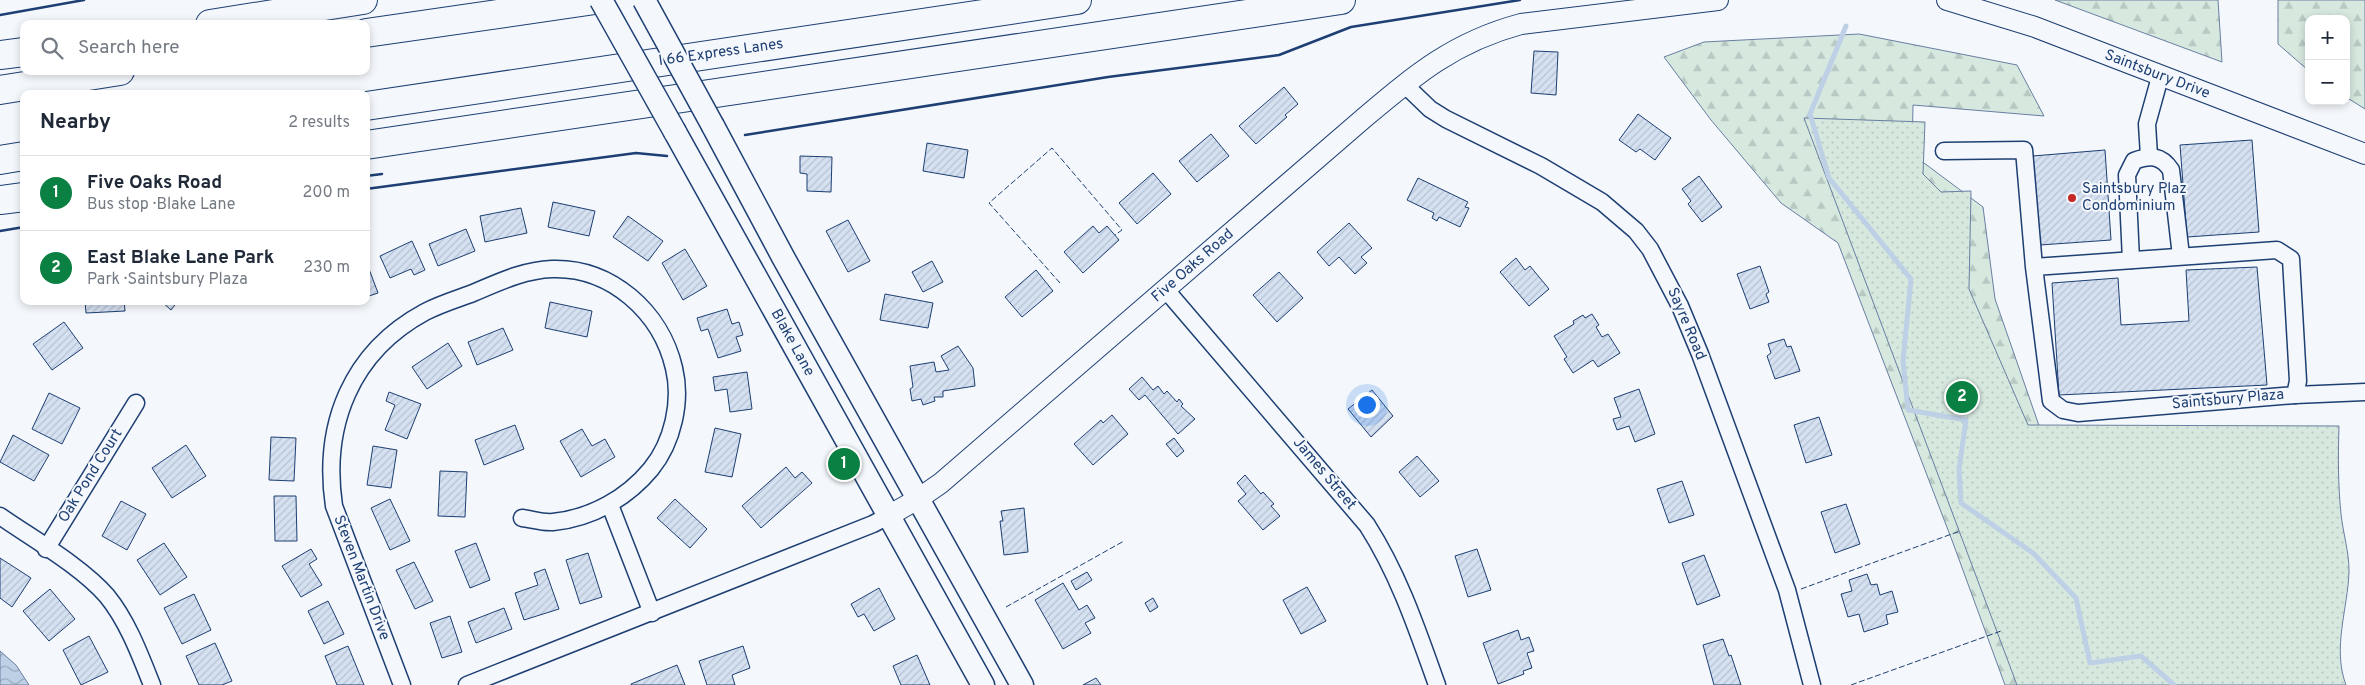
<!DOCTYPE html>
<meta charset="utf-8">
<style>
:root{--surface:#fff;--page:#f6f6f7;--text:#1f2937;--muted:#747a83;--line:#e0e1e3;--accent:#0b8043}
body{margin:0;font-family:Overpass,sans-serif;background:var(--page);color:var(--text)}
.controls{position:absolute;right:15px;top:15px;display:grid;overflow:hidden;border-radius:10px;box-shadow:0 2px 8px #0003}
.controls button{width:45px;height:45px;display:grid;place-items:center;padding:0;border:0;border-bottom:1px solid var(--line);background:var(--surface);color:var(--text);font:25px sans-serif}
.you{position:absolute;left:1366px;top:404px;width:18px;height:18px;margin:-12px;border:4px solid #fff;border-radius:50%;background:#1a73e8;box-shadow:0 0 0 8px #1a73e833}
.badge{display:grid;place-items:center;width:32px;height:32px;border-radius:50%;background:var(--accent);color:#fff;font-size:16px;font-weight:700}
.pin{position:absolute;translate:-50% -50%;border:2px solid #fff;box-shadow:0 1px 5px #0006}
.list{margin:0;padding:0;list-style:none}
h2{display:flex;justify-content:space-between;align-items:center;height:65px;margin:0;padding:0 20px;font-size:21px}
h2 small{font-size:16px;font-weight:400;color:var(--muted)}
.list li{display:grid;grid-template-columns:32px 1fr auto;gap:15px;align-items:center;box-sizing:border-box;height:75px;padding:0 20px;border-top:1px solid var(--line)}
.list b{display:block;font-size:19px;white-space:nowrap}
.list p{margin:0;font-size:16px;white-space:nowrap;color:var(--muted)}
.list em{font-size:16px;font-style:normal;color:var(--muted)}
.icon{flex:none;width:28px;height:28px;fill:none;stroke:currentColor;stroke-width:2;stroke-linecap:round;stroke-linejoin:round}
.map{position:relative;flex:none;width:2365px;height:685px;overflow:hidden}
.search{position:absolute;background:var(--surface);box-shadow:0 2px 8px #0003;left:20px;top:20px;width:350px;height:55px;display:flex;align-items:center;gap:12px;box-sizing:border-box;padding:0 18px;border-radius:10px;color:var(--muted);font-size:19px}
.panel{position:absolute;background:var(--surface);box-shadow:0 2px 8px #0003;left:20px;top:90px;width:350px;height:215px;border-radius:10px}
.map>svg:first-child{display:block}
.forest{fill:url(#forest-firs);stroke:#687fa3}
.park{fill:url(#park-dots);stroke:#687fa3}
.water{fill:url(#water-waves);stroke:#687fa3}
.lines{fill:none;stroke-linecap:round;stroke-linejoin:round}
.stream{stroke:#bed0e5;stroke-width:5}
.building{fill:url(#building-hatch);stroke:#1d3f73}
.minor-casing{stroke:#1d3f73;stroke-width:19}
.tertiary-casing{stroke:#1d3f73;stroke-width:22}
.secondary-casing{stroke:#1d3f73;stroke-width:25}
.motorway-casing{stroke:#1d3f73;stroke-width:30}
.minor{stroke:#f4f7fb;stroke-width:16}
.tertiary{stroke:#f4f7fb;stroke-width:20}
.secondary{stroke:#f4f7fb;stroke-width:22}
.motorway{stroke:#f4f7fb;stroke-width:28}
.secondary-bridge-casing{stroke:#1d3f73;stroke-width:25;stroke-linecap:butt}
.secondary-bridge{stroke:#f4f7fb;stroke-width:22}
.fence{stroke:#1d3f73;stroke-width:1;stroke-dasharray:6 2.5;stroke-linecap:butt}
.wall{stroke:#1d3f73;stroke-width:2.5}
.poi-dot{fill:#c62828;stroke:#f4f7fb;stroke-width:2}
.labels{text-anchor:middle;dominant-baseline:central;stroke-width:4;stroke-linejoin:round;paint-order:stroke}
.street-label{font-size:15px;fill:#1d3f73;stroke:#f4f7fb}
.poi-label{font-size:15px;fill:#1d3f73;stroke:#f4f7fb;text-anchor:start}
</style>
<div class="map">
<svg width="2365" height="685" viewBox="0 0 2365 685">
<defs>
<pattern id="forest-firs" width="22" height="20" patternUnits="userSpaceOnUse" patternTransform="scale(1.25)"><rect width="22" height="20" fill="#d7e8df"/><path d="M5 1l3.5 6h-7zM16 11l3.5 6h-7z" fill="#b8c8c3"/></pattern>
<pattern id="park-dots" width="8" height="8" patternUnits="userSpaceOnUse" patternTransform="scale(1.25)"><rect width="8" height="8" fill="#d7e8df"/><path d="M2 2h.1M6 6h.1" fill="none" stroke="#b8c8c3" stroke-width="1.8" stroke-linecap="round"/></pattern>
<pattern id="water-waves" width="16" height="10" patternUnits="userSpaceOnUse" patternTransform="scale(1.25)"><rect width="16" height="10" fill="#bed0e5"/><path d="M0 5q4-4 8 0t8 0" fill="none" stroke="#9aaabe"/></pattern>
<pattern id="building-hatch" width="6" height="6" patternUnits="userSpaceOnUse" patternTransform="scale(1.25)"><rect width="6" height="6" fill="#d5e0f0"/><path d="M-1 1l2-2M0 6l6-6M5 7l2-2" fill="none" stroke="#b6c1d1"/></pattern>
</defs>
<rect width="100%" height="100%" fill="#f4f7fb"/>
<g class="forest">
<polygon points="2055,0 2218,0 2222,62"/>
<polygon points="2278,0 2365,0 2365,109 2346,97 2346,19 2309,19 2309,71 2278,44"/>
<polygon points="1859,34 2017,65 2044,116 1913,105 1912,154 1983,207 1995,299 2044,440 2327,685 2005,685 1953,543 1838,243 1781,203 1711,120 1664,57 1704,42"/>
</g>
<path class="park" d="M 1804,118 L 1925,122 L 1923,174 L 1941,192 L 1971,191 L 1969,289 L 2028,425 L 2339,426 C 2338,455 2338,485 2341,514 C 2343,533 2349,551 2349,571 C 2348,609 2332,648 2346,685 L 2017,685 Z"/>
<polygon class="water" points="0,651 16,665 29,685 0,685"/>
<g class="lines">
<polyline class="stream" points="1846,26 1810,114 1829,178 1911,279 1903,361 1908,410 1966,420 1959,469 1961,503 2033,553 2076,598 2090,663 2141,656 2174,685"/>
</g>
<g class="building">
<polygon points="1534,51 1558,52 1556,95 1531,93"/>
<polygon points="1284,87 1298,104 1285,115 1287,117 1256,144 1239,126"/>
<polygon points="1638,114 1671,138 1655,160 1640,149 1636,152 1619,140"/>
<polygon points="1211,134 1229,156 1197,182 1179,161"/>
<polygon points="2252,140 2259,232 2187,237 2180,145"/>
<polygon points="927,143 968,150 964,178 923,171"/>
<polygon points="2105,150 2111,240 2040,245 2033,156"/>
<polygon points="800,156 832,157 831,192 807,191 807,174 800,173"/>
<polygon points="1153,173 1171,194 1137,224 1119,203"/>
<polygon points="1699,176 1722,207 1702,222 1688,204 1691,201 1682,189"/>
<polygon points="1418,178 1468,202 1465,207 1469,208 1460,227 1439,217 1437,221 1432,218 1434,213 1407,200"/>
<polygon points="553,202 595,211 589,236 548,227"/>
<polygon points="521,208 527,233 485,242 480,216"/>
<polygon points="628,216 663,241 648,261 613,237"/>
<polygon points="848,220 870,261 848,272 826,231"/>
<polygon points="1349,223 1372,248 1361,257 1367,263 1355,274 1339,257 1329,266 1317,252"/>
<polygon points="1093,226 1099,233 1107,226 1119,240 1083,273 1064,252"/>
<polygon points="466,229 475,251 438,266 429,244"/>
<polygon points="412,241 425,270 414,275 411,269 390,278 380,256"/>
<polygon points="685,249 707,286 683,300 662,263"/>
<polygon points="1516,258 1525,270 1530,266 1549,289 1529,306 1500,272"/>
<polygon points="932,261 943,282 923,292 912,272"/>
<polygon points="1760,266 1769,292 1766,294 1769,302 1750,309 1737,274"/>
<polygon points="2257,267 2267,385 2059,395 2052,283 2118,278 2121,325 2189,321 2186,270"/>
<polygon points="366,269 369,269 378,293 366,297"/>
<polygon points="1036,270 1053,291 1022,317 1005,297"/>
<polygon points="1279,272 1303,298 1277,322 1253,295"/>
<polygon points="885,294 933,303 928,328 880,320"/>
<polygon points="85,301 124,301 125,311 86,313"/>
<polygon points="161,301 178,301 171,310"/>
<polygon points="550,302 592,311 587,337 545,328"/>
<polygon points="727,309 732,324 739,322 743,335 736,337 741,351 718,358 708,329 701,331 697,318"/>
<polygon points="1592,314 1599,325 1596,327 1602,337 1608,334 1620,353 1598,367 1593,360 1573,373 1564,359 1567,357 1554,336 1574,324 1573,321 1583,315 1585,318"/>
<polygon points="64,322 83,348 52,370 33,344"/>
<polygon points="503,328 513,350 477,365 468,342"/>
<polygon points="1784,339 1787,347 1791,346 1800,371 1775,379 1767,356 1771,353 1768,344"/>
<polygon points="448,343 462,366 427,389 412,367"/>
<polygon points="958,346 973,368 975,386 943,391 943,397 934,397 935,401 923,405 921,399 912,401 910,389 913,387 910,366 934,362 936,372 949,370 941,356"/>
<polygon points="747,372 752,409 730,412 727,389 715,391 713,377"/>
<polygon points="1142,377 1153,390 1158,386 1164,394 1167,391 1177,402 1179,399 1183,404 1181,406 1195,419 1178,434 1145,395 1139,400 1129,389"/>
<polygon points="1639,389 1655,434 1635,442 1629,426 1617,430 1613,419 1621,417 1614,398"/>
<polygon points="1372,390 1393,416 1371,437 1348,409"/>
<polygon points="389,392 421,404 407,439 385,430 395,405 386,401"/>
<polygon points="49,393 80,408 62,444 32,429"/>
<polygon points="1112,415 1128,434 1093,465 1074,444 1101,420 1103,423"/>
<polygon points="1819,417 1832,455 1806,463 1794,425"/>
<polygon points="515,425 524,449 484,465 475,440"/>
<polygon points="715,428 741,434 732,477 705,472"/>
<polygon points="582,429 592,446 605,439 615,457 581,477 560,441"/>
<polygon points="13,435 49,455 34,481 0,462"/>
<polygon points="271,437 296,438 294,481 269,480"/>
<polygon points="1174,438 1184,451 1177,457 1166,444"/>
<polygon points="186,445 206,476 172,498 152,468"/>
<polygon points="373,446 397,450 391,488 367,485"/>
<polygon points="1417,456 1439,481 1420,497 1399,472"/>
<polygon points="786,467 795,478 802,472 812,483 761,528 742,506"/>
<polygon points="440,471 467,472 465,517 438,516"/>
<polygon points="1245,475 1261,494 1263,492 1274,504 1271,506 1280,516 1263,530 1238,501 1246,494 1237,483"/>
<polygon points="1682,481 1694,515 1669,523 1657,489"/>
<polygon points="274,496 296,496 297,541 275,541"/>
<polygon points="390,499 410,541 390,550 371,508"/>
<polygon points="675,499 707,529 690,548 657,518"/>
<polygon points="121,501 146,514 127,550 102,536"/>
<polygon points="1846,504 1860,544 1835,553 1821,512"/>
<polygon points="1024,508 1028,552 1004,555 1000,521 1003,521 1001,511"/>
<polygon points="164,543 187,577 160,595 137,560"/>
<polygon points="476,543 490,580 470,588 455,551"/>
<polygon points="311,549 317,559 309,564 322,585 301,597 282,566"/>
<polygon points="1477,549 1491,590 1468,597 1455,556"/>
<polygon points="588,553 602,597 580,604 566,560"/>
<polygon points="1704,555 1720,596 1697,605 1682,563"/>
<polygon points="0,558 31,578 12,607 0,598"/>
<polygon points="414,562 433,601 415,609 396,570"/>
<polygon points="545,569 559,609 524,620 515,593 538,585 534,573"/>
<polygon points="1087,572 1092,580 1076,590 1071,581"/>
<polygon points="1867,574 1871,585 1877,584 1880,595 1892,591 1898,612 1886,615 1888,624 1864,632 1859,614 1848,617 1841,594 1852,591 1849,580"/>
<polygon points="1063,583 1079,610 1087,605 1095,618 1085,623 1091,633 1063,649 1035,600"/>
<polygon points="1307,587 1326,621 1301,634 1283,600"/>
<polygon points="879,588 895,619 874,631 864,614 858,617 851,604"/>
<polygon points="50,589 75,619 49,641 23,611"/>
<polygon points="194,594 211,630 182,644 164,608"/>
<polygon points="1153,598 1158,607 1150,612 1145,603"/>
<polygon points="328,601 344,634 324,644 308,611"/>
<polygon points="504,608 512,629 476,643 468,622"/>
<polygon points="450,616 462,652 442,658 430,623"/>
<polygon points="1518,630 1521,640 1529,637 1534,651 1527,653 1532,668 1523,671 1524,674 1498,684 1483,643"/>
<polygon points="89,636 108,672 81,685 63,650"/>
<polygon points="1723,639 1729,656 1731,655 1741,685 1714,685 1703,645"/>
<polygon points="215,643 232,681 222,685 199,685 186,656"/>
<polygon points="348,646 364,685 337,685 325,656"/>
<polygon points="743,646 750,668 732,675 735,685 707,685 699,661"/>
<polygon points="917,655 930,685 901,685 893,666"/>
<polygon points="677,665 685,685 631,685 631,684"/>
<polygon points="1096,678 1101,685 1083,685"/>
</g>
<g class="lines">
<defs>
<g id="minor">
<polyline points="1404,84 1430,109 1446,119 1541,166 1602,202 1636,231 1650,249 1680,306 1700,354 1787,590 1812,685"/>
<polyline points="1944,151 2024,150 2034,267 2051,401 2063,410 2078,413 2295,395 2298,381 2291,259 2277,250 2034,267"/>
<polyline points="2149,156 2147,124 2160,77"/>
<path d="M 2131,260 L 2127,175 L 2134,161 C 2150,155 2161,155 2171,170 L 2181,256"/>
<path d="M 1166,290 L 1367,525 C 1399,575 1417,629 1437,685"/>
<polyline points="2295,395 2365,392"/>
<polyline points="610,505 652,613"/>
<path d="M 0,516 C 33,539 81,566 107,596 C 128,622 140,655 152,685"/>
<polyline points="46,549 136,403"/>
<path d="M 402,685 L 334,506 C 322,425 351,352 425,312 C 440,304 457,299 473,293 C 499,282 524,270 552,269 C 611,267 661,312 674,368 C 682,401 673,442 651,469 C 627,498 592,518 553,522 C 543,523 531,519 522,518"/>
<polyline points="467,685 873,524 888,516"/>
</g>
<g id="tertiary">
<polyline points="1947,0 2035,27 2365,154"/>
<path d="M 888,516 L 918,499 L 941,483 L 1364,118 C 1416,74 1454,42 1521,24 L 1718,0"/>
</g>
<g id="secondary">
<polyline points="713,126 783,257 1022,685"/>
<polyline points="675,132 983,685"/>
</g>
<g id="motorway">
<polyline points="210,24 363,0"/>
<polyline points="366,33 595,0"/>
<polyline points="0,55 24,52"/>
<polyline points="0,90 120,71"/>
<polyline points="366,106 1077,0"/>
<polyline points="366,145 1341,0"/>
<polyline points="0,160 24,156"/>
<polyline points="0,200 24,197"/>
</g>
</defs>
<use href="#minor" class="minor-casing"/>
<use href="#tertiary" class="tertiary-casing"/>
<use href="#secondary" class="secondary-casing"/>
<use href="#motorway" class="motorway-casing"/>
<use href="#minor" class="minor"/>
<use href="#tertiary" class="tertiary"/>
<use href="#secondary" class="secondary"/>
<use href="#motorway" class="motorway"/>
<defs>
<g id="secondary-bridge">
<polyline points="601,0 675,132"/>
<polyline points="644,0 713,126"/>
</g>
</defs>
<use href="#secondary-bridge" class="secondary-bridge-casing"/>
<use href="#secondary-bridge" class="secondary-bridge"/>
<g class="fence">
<polyline points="1060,283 989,203 1052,148 1122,230 1115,235"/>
<polyline points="1801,589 1960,531"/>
<polyline points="1006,607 1124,541"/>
<polyline points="1851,685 2001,631"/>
</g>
<g class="wall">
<polyline points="0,15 84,0"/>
<polyline points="745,135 1108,77 1279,55 1351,27 1520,0"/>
<polyline points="366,176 382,174"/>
<polyline points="366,189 636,153 667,156"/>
<polyline points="0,231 24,227"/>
</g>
</g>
<circle class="poi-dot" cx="2072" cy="198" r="5"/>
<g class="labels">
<g class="street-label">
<text transform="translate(721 53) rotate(-8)">I 66 Express Lanes</text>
<text transform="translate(2157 75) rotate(21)">Saintsbury Drive</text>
<text transform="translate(1193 266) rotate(-41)">Five Oaks Road</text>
<text transform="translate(1686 324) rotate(67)">Sayre Road</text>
<text transform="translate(792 343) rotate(61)">Blake Lane</text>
<text transform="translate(2228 400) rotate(-5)">Saintsbury Plaza</text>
<text transform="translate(1324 474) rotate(50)">James Street</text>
<text transform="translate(91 476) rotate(-58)">Oak Pond Court</text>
<text transform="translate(361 578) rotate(69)">Steven Martin Drive</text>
</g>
<g class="poi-label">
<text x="2082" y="189">Saintsbury Plaz<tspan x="2082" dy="17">Condominium</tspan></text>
</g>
</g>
</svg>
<div class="controls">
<button>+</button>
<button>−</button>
</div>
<div class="you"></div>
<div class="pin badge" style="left:844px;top:464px">1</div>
<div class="pin badge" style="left:1962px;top:397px">2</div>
<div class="search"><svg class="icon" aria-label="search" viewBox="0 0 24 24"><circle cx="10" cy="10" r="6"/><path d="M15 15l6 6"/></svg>Search here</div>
<section class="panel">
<h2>Nearby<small>2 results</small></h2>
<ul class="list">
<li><span class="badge">1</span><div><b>Five Oaks Road</b><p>Bus stop · Blake Lane</p></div><em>200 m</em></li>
<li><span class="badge">2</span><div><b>East Blake Lane Park</b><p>Park · Saintsbury Plaza</p></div><em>230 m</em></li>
</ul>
</section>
</div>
